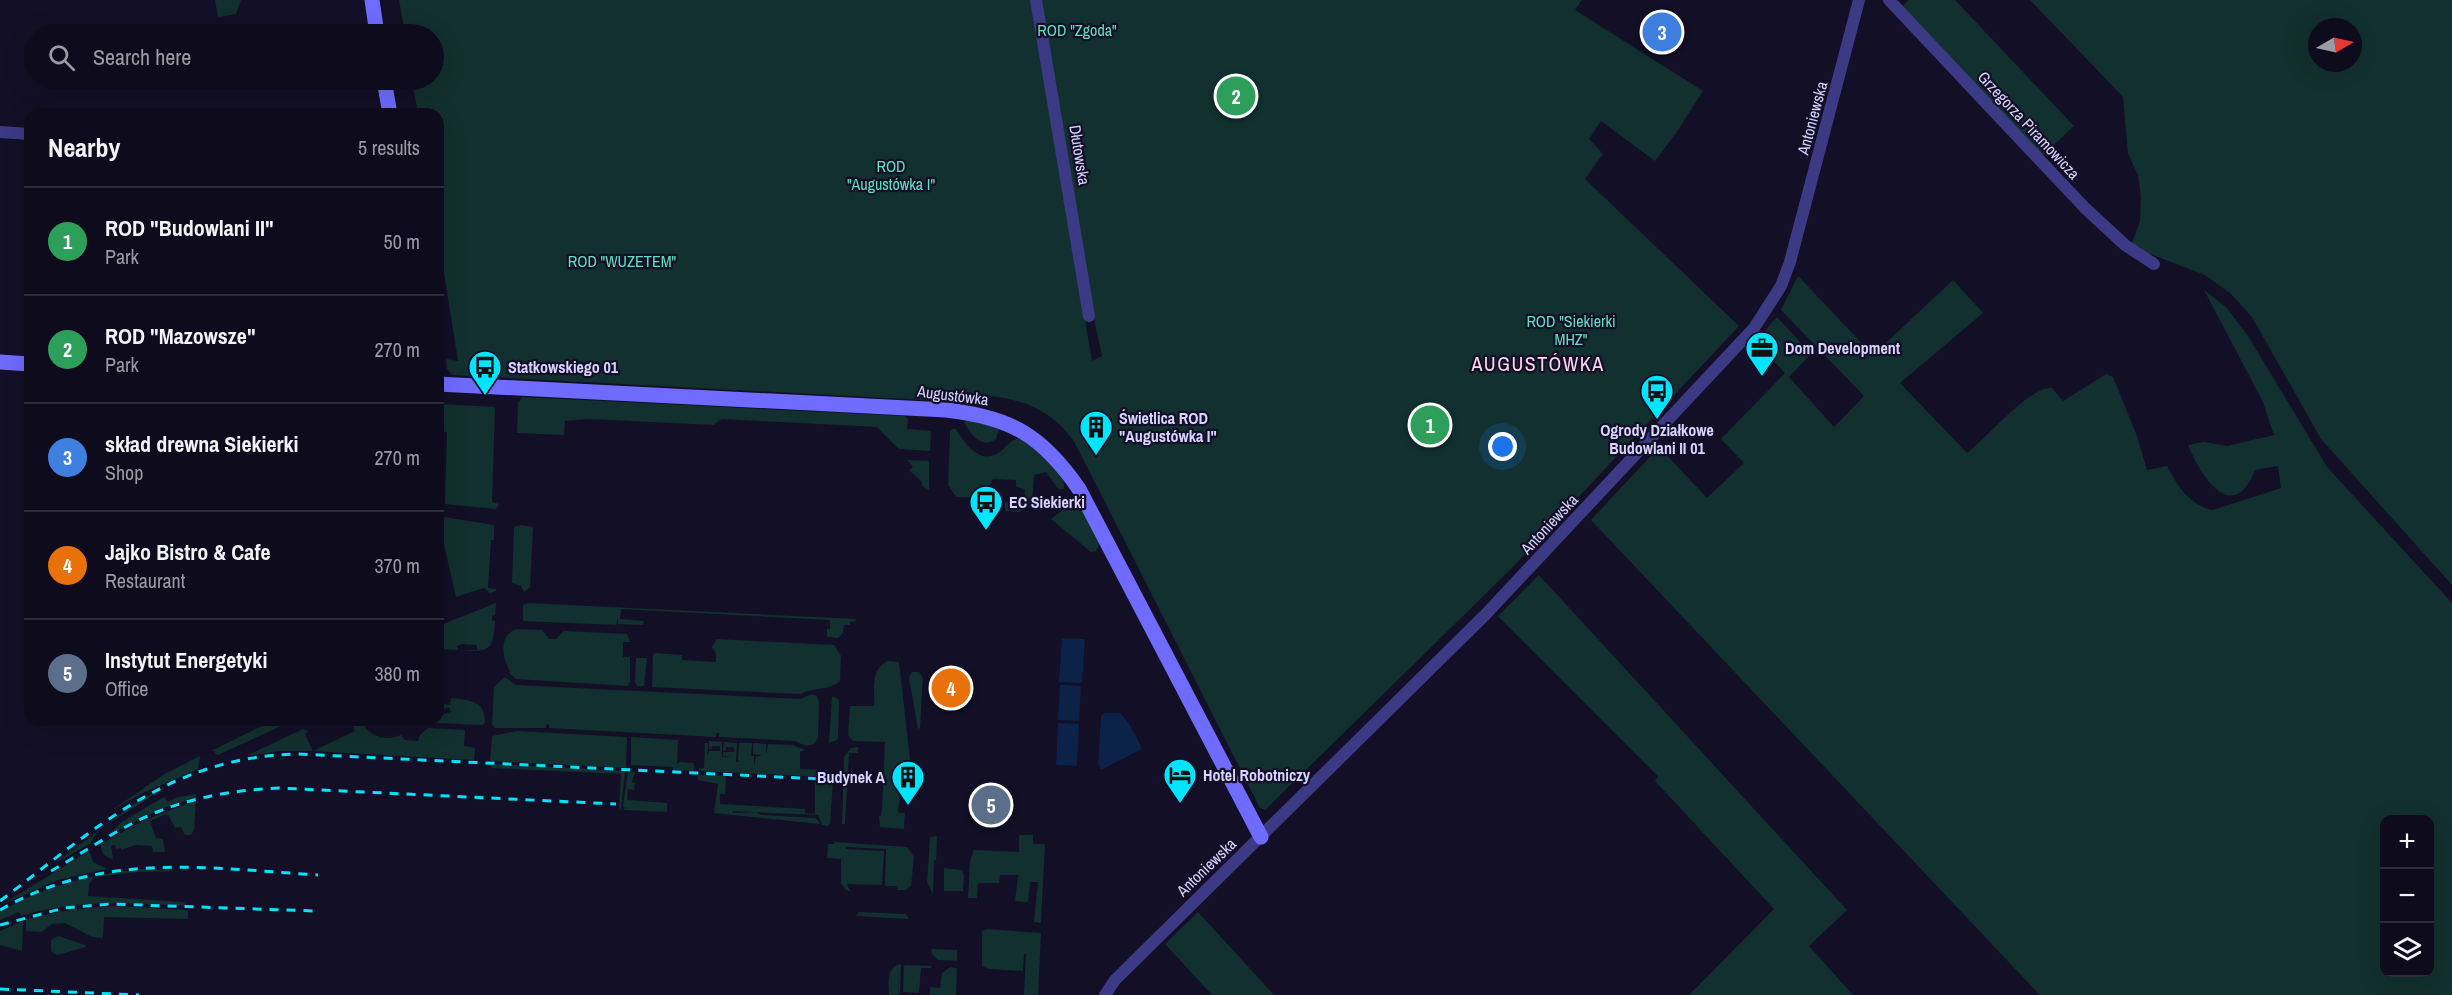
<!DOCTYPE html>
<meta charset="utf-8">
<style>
:root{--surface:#0e0b1c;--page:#171425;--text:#f1f3f6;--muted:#9b9ba3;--line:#2e2b3b;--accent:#00e5ff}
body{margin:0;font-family:"Archivo Narrow",sans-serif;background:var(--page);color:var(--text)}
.controls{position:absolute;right:18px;bottom:18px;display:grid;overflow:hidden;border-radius:12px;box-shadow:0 6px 24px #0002}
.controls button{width:54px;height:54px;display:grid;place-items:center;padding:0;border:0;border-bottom:2px solid var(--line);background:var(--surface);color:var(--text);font:30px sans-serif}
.compass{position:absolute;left:2308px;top:18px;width:54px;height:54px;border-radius:50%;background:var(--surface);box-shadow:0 6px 24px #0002;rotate:81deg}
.you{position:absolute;left:1503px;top:447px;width:21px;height:21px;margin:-15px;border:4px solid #fff;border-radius:50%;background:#1a73e8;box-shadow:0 0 0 9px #1a73e833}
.badge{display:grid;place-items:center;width:39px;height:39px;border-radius:50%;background:var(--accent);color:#fff;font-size:20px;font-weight:700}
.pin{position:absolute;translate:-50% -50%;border:3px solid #fff;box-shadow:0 2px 6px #0006}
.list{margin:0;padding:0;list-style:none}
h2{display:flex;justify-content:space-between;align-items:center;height:78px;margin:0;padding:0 24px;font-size:26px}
h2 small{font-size:20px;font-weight:400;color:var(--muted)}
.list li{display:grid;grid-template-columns:39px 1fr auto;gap:18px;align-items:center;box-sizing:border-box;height:108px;padding:0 24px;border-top:2px solid var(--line)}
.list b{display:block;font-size:22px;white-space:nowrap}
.list p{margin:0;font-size:20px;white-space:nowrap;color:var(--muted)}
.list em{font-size:20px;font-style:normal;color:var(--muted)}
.icon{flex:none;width:33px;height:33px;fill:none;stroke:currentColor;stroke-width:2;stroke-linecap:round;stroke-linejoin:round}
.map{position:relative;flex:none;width:2452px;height:995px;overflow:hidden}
.search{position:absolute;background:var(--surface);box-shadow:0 6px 24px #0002;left:24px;top:24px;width:420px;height:66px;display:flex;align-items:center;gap:15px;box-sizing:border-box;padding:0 21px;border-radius:33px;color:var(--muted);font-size:22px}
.panel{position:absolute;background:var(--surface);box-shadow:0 6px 24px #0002;left:24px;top:108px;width:420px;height:618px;border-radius:18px}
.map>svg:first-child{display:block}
.green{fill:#12302f;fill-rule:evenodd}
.water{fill:#0c2248}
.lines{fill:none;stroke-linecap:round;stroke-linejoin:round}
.street{stroke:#3d3a85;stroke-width:12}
.secondary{stroke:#6f6bff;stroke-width:15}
.rail{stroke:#00e5ff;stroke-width:3;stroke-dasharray:9 8;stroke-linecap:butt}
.labels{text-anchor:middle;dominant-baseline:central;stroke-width:4.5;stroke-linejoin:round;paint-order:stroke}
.park-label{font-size:16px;fill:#5fe0c0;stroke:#130f26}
.street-label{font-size:16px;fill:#d9d4ff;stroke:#130f26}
.poi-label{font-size:16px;font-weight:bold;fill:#d9d4ff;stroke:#130f26;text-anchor:start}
.quarter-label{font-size:20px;letter-spacing:1.5px;fill:#ffd6f0;stroke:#130f26}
</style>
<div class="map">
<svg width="2452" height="995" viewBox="0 0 2452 995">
<rect width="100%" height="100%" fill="#130f26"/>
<g class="green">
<polygon points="215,0 241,0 236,14 218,17"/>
<path d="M 399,0 L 1031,0 L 1092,361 L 1102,356 L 1092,310 L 1041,0 L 1582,0 L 1575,10 L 1703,91 L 1678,130 L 1655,161 L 1601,121 L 1589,139 L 1603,154 L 1585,179 L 1739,326 L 1512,568 L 1265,810 L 1260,808 L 1075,443 C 1040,391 986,395 931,394 L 926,400 L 452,375 L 447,369 L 446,359 L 458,361 L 438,235 L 438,114 L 418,114 L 412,80 L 434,80 L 434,34 L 405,34 Z"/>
<polygon points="1908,0 1955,0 2074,126 2041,157 1901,8"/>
<path d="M 2030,0 L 2452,0 L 2452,585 L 2321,439 L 2252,317 L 2231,294 L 2205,275 L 2140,250 L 2132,243 L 2140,221 L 2141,198 L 2138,175 L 2128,154 L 2123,97 ZM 2317,27 L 2353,27 L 2353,63 L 2317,63 Z"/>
<path d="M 1798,276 L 1873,355 L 1953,280 L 1983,313 L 1900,383 L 1967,453 C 1986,439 2029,386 2052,388 L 2063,401 L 2106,374 L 2113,377 L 2137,436 L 2147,470 L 2167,466 C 2177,485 2190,506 2213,510 L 2281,488 L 2278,466 L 2255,470 C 2233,526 2201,477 2188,445 L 2204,442 L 2227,446 L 2274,435 L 2263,402 L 2204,290 L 2226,307 L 2248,336 L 2327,467 L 2452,603 L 2452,995 L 2040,995 L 1591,520 L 1659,447 L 1707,498 L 1744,463 L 1721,439 L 1785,373 L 1755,342 L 1777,317 L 1811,354 L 1789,377 L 1834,427 L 1864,396 L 1781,310 ZM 2384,820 L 2430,820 L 2430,972 L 2384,972 Z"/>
<polygon points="522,397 905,416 908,419 907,429 931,431 930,451 899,449 877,427 722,419 713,425 589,419 565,421 564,435 517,433 518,403"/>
<polygon points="438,404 495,407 492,502 499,504 496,509 445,504 447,432 438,431"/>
<path d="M 970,419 L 999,429 L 996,439 C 981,449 971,435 964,422 Z"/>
<path d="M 953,429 L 956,429 C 965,444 981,467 1001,451 C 1008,445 1010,440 1020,438 C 1035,449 1066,468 1064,489 L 1058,489 L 1046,472 L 1034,475 L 1032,506 L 1019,512 L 1005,511 L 1005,502 L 1024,501 L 1025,489 L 1016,487 L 1016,480 L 993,479 L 983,498 L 956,497 L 948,485 L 950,431 Z"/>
<polygon points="907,460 929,461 929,490 922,486 922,482 909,470 913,467"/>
<polygon points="1072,507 1085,513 1100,542 1096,551 1091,552 1051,519 1064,509"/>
<polygon points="444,517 494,525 494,540 491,540 488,588 496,589 496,591 490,593 484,588 456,597 443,540"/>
<polygon points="521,525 533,527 533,530 530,587 524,592 521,586 512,583 514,527"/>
<polygon points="1539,575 1847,910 1809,946 1853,995 1689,995 1774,909 1655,781 1658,776 1498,616"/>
<path d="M 496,603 L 495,615 L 492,616 L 492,620 L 495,621 C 493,652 489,652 459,650 L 477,650 L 477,645 L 461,644 L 457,646 L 458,650 L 438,649 L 438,640 L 441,639 L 438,626 Z"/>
<polygon points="528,603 855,619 855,621 850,622 850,625 844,625 843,633 838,638 827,637 827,629 830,629 830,620 621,609 620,619 644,621 643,625 618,624 618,618 616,625 523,621 523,605"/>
<path d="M 517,629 L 542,630 L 549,639 L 556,639 L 564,631 L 627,634 L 630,642 L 623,642 L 623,657 L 630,657 L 630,682 L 628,686 L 516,679 L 509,673 L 510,671 C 502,658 498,635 517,629 Z"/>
<path d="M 717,639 L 834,645 L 841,656 L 840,681 C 829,691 813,687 801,694 L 652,687 L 653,655 L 655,653 L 682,655 L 682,660 L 716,662 L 716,654 L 712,647 Z"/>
<polygon points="636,658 647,658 644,686 637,686 635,682"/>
<path d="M 888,661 L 899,662 L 910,760 L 912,761 L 912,774 L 914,774 L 912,792 L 900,792 L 898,813 L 905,813 L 904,829 L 880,827 L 879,816 L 881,816 L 882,809 L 885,742 L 853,741 L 848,735 L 850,706 L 874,706 C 875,689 870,669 888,661 Z"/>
<polygon points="912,672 919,672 923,678 920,728 918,729 909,678"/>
<polygon points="505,677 516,685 800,699 812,694 817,696 819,702 818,738 814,744 806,746 795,741 719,737 719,733 716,733 716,737 549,728 549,725 546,724 546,728 495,728 492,724 494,687"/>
<polygon points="832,696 838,699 839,703 838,737 837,740 829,743"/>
<path d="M 451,698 C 469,700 485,700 485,722 L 482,725 L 437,723 L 430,720 L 438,720 L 438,716 L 451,712 L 449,707 L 438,711 L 438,703 L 450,705 Z"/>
<polygon points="274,720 294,720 218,755 215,753 215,751 211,751"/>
<path d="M 350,720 L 361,720 C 368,737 385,742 401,735 L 405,740 L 418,741 L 420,735 L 428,728 L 465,730 L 464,746 L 475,748 L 474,760 L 312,751 L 280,751 L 246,756 L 303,729 L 308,731 L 305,735 L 313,751 L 355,731 Z"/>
<polygon points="517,731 627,737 626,768 490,761 492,736"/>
<polygon points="631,737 678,740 677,764 679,762 694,763 694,771 673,770 673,767 631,765"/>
<polygon points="709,741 722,742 722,757 732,757 723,756 723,752 734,752 734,747 726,747 726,751 723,750 724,742 737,743 736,762 740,762 738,760 739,743 752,743 751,756 754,756 754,766 756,757 762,755 753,754 753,743 766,744 766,755 768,744 792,745 805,750 800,752 800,769 828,770 827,777 698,771 700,768 704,768 705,743 708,743 707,756 709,751 720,751 720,746 712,746 711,750 709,749"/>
<polygon points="858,747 858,753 849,753 845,824 842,824 844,757 851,748"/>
<polygon points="200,756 198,769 145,792 112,810 163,775"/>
<polygon points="492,764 625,771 621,810 619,807 621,774 491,768"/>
<polygon points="628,771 635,772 632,782 635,783 634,790 628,789 627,800 667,803 667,812 623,810 625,808 623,806"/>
<polygon points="698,775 726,776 725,794 720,794 720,804 805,809 805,813 815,814 815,781 833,781 830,824 825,827 825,825 822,825 818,815 732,811 733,813 757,812 761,815 816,818 820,824 714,813 718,784 698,780"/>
<polygon points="174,782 103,827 94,836 91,843 54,864 134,804"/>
<polygon points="196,794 196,798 161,809 107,836 123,821 164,797 168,802 175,798"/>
<path d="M 196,800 L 194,830 L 191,835 L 185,835 L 181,827 L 175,828 L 169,816 L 166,814 L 150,821 L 156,838 L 163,839 L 165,852 L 153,852 L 152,846 L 135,845 L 121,850 L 121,848 L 116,849 L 115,845 L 111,846 L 113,859 C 104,857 101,853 101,844 L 141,822 Z"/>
<polygon points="1019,835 1033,835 1033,844 1045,844 1041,923 1034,922 1038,882 1030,882 1028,902 1015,901 1018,875 1000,875 999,883 978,883 977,898 968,898 970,861 974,850 1019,852"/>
<polygon points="937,836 936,860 934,860 933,894 927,882 930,837"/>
<polygon points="834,842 907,847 914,857 911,886 906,890 898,890 896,886 885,886 886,849 846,847 846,849 884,851 882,885 848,884 847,885 851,892 846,890 841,883 841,859 827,858 828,844 834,844"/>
<polygon points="89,851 93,862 107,869 58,880 3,904"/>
<polygon points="944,868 962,870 964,876 963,891 944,891"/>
<path d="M 143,869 L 185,871 L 138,872 L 94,877 L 89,884 L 88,896 L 183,902 L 188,906 C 131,903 77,899 21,916 L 19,912 L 0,920 L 0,912 C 44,886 92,874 143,869 Z"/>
<polygon points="117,906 188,910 188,919 104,917 103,938 92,937 65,923 52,924 41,932 26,931 26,919 75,909"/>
<polygon points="859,912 906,914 909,919 856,916"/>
<polygon points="1198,912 1274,995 1212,995 1165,944"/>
<polygon points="23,921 22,951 0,945 0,931"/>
<polygon points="987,929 1041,933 1038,995 1024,995 1026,954 1024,954 1023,971 989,969 982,966 982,931"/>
<polygon points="58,936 85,945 86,947 57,955 51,951 51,940"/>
<polygon points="931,949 957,950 957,961 938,960 932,954"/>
<path d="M 901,964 L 900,993 L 898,995 L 889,995 C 889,983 885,968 901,964 Z"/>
<polygon points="906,965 932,966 931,968 921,968 919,993 903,992 904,966"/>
<polygon points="950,967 957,968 956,995 930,995 930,987 940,988 942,973"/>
</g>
<g class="water">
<polygon points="1062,638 1085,639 1082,683 1059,682"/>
<polygon points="1060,685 1081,686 1079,721 1058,720"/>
<path d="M 1105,713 L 1120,713 C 1131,724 1136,736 1142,749 L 1101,770 L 1098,765 L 1101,716 Z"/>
<polygon points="1058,723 1079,724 1077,766 1056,765"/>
</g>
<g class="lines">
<g class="street">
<polyline points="1036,0 1089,316"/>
<polyline points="1889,0 2085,208 2125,245 2154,264"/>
<polyline points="0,132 30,134"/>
<polyline points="1105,995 1115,980 1486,614 1754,328 1781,286 1790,262 1859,0"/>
</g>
<g class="secondary">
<polyline points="372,0 377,34"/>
<polyline points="384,80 390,114"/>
<polyline points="0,362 30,364"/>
<path d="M 438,384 L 946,410 C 1010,417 1042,435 1079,489 L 1261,837"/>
</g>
<g class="rail">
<path d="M 51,871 C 86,851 120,827 157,812 C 197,796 237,790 279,788 L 616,804"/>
<path d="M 0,901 C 95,829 171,756 298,754 L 843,780"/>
<path d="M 0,910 C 102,851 207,868 318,875"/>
<polyline points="0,925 64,908 110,904 316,911"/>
<polyline points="0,989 139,995"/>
</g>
</g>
<defs>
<symbol id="office-pin" viewBox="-11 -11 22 30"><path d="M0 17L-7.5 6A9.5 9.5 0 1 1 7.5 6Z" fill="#00e5ff" stroke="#130f26"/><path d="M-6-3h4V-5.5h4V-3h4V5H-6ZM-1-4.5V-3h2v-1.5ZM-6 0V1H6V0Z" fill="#111"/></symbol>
<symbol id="bus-pin" viewBox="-11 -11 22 30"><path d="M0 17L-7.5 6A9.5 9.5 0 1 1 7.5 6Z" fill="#00e5ff" stroke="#130f26"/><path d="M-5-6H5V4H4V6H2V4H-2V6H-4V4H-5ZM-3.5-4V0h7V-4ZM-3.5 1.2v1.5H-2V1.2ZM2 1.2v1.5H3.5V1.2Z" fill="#111"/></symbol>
<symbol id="building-pin" viewBox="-11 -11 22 30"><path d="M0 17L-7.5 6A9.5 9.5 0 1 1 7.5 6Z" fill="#00e5ff" stroke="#130f26"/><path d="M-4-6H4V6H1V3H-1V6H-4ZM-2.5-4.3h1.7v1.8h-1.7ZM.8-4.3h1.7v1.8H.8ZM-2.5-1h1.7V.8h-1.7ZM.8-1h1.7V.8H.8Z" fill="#111"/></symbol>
<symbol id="hotel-pin" viewBox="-11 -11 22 30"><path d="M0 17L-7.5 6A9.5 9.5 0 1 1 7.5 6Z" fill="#00e5ff" stroke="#130f26"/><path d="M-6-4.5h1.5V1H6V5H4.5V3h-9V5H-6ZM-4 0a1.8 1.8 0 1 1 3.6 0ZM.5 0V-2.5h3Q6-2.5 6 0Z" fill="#111"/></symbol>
</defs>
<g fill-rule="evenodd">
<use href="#office-pin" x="1743" y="329" width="38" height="52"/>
<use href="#bus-pin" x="466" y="348" width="38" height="52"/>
<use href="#bus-pin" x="1638" y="372" width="38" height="52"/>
<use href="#building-pin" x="1077" y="408" width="38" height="52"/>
<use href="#bus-pin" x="967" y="483" width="38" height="52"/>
<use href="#hotel-pin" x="1161" y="756" width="38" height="52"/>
<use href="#building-pin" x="889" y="758" width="38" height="52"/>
</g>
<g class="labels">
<g class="park-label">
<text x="1077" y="30">ROD "Zgoda"</text>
<text x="891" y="166">ROD<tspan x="891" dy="18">"Augustówka I"</tspan></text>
<text x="622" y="261">ROD "WUZETEM"</text>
<text x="1571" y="321">ROD "Siekierki<tspan x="1571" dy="18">MHZ"</tspan></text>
</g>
<g class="street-label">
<text transform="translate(1812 118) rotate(-75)">Antoniewska</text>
<text transform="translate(2029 125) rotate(47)">Grzegorza Piramowicza</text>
<text transform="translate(1080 155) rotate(81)">Dłutowska</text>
<text transform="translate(953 395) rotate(7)">Augustówka</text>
<text transform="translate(1549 524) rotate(-47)">Antoniewska</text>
<text transform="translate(1206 867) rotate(-44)">Antoniewska</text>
</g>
<g class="poi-label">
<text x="1785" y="348">Dom Development</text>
<text x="508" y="367">Statkowskiego 01</text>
<text x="1119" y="418">Świetlica ROD<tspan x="1119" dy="18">"Augustówka I"</tspan></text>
<text x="1657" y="430" text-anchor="middle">Ogrody Działkowe<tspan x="1657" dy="18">Budowlani II 01</tspan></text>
<text x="1009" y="502">EC Siekierki</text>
<text x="1203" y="775">Hotel Robotniczy</text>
<text x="885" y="777" text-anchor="end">Budynek A</text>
</g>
<g class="quarter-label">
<text x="1538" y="363">AUGUSTÓWKA</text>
</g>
</g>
</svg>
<div class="controls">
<button>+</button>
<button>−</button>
<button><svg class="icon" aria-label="layers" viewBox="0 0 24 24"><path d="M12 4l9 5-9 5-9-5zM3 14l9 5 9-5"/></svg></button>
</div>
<svg class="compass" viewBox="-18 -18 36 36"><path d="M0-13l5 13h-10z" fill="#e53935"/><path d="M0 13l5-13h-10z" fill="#9b9ba3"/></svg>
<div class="you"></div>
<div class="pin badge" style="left:1430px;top:425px;background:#2e9e5b">1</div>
<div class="pin badge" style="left:1236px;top:96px;background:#2e9e5b">2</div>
<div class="pin badge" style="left:1662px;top:32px;background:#3f7fe0">3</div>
<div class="pin badge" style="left:951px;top:688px;background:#e8710a">4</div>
<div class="pin badge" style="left:991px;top:805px;background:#5c6f8a">5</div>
<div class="search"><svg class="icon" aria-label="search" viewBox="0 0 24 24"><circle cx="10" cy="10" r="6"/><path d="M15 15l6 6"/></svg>Search here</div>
<section class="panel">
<h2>Nearby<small>5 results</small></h2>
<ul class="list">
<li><span class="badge" style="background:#2e9e5b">1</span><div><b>ROD &quot;Budowlani II&quot;</b><p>Park</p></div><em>50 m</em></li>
<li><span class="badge" style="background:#2e9e5b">2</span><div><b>ROD &quot;Mazowsze&quot;</b><p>Park</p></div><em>270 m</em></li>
<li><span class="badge" style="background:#3f7fe0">3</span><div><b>skład drewna Siekierki</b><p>Shop</p></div><em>270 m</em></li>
<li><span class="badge" style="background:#e8710a">4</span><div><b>Jajko Bistro &amp; Cafe</b><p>Restaurant</p></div><em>370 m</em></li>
<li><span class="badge" style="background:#5c6f8a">5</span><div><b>Instytut Energetyki</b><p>Office</p></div><em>380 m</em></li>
</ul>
</section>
</div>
